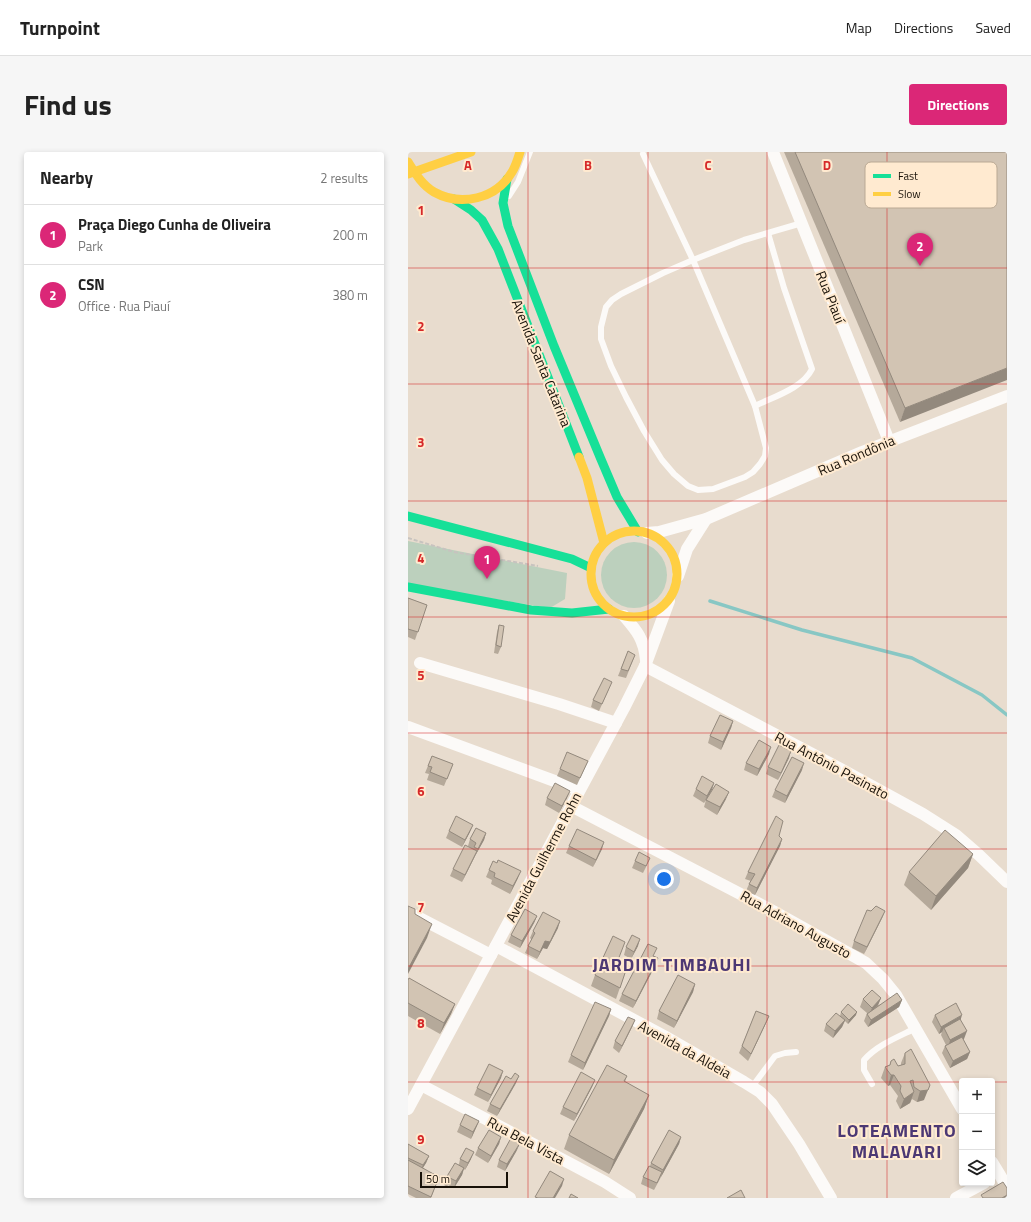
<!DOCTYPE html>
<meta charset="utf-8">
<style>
:root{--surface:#fff;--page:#f6f6f6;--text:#222;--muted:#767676;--line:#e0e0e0;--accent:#db2777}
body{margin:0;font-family:"Titillium Web",sans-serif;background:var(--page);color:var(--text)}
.controls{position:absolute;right:12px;bottom:12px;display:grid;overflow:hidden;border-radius:4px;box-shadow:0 2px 6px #0003}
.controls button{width:36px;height:36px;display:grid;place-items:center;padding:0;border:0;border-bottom:1px solid var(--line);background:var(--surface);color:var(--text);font:20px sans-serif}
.scale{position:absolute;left:12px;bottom:10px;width:88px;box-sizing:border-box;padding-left:4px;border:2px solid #181108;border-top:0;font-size:11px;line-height:14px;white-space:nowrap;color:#181108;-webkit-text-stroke:3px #ffead0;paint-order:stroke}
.you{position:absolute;left:256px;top:727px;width:14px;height:14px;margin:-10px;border:3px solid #fff;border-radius:50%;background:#1a73e8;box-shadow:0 0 0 6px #1a73e833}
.badge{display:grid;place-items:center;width:26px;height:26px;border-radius:50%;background:var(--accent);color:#fff;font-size:13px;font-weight:700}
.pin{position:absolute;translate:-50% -33px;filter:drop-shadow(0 1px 2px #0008)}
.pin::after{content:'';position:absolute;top:21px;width:14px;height:12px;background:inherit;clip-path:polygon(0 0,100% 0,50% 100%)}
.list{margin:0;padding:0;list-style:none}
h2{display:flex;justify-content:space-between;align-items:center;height:52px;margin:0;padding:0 16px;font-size:17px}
h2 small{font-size:13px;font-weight:400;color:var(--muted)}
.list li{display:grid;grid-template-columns:26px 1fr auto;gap:12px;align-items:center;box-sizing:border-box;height:60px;padding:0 16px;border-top:1px solid var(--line)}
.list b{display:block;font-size:15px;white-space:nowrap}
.list p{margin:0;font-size:13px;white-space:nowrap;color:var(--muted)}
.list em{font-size:13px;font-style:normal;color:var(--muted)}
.icon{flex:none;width:22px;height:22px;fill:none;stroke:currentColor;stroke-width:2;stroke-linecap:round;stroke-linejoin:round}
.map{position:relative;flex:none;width:599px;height:1046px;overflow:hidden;border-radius:4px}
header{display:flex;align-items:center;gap:24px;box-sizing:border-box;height:56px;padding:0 20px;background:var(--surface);border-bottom:1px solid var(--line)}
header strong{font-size:19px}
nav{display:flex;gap:22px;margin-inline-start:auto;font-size:14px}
.intro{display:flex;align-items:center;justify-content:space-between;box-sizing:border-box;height:96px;padding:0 24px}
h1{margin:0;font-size:28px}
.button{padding:10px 18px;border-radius:4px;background:var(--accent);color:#fff;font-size:14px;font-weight:700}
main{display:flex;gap:24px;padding:0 24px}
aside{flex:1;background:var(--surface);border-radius:4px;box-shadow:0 2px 6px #0003}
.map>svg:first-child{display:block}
.green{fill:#bcd0bd}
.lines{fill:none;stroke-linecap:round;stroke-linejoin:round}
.stream{stroke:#88c7c4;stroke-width:3.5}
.path{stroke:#c7c3bf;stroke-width:2;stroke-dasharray:4 2;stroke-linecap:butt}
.lane{stroke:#fcfaf8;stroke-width:6}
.street{stroke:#fcfaf8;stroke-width:12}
.fast{stroke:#16e098;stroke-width:9}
.slow{stroke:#ffcf43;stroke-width:9}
.wall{fill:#b5a99a}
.shaded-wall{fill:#93897d}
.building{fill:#d2c4b3;stroke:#93897d}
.grid{fill:none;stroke:#d62828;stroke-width:1;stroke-opacity:0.55}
.labels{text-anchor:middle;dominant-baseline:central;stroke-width:4;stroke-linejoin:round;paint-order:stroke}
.street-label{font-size:14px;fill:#181108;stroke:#ffead0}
.district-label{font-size:18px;font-weight:bold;letter-spacing:1px;fill:#4c3874;stroke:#ffead0}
.key{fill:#ffead0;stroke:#baa994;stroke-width:1}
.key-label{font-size:11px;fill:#181108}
.grid-label{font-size:13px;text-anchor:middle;font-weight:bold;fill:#d62828;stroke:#ffead0;stroke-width:4;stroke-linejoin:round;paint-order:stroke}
</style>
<header>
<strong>Turnpoint</strong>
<nav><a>Map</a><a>Directions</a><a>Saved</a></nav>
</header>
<div class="intro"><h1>Find us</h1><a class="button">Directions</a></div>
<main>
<aside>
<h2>Nearby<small>2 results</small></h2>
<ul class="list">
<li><span class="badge">1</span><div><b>Praça Diego Cunha de Oliveira</b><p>Park</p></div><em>200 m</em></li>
<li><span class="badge">2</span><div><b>CSN</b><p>Office · Rua Piauí</p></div><em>380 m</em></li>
</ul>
</aside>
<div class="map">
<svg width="599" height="1046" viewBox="0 0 599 1046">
<rect width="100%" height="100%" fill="#e8dcce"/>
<g class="green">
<polygon points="0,389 159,421 157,447 142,456 0,433"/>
<circle cx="226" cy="423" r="33"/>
</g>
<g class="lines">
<polyline class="stream" points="302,449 394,478 504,506 574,543 599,563"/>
<polyline class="path" points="0,386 46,400 130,414"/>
<g class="lane">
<polyline points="235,2 285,108 347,254 358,296 357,304 352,312 345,320 337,325 305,337 290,338 280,334 266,322 254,308 236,279 218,245 203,214 193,187 193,175 198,155 204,148 213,142 255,121 285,108 313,97 336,88 394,71"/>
<polyline points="101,44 110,30 122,0"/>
<path d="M 347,254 C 365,245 395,236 404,217 L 376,136 L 360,81"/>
<path d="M 464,932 L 456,918 L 456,908 C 469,893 490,885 508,876"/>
<polyline points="344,935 367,904 377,901 388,900"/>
</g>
<g class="street">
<polyline points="365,0 481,289"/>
<polyline points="239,381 251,380 298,367 454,300 599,244"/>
<polyline points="270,424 279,397 298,367"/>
<path d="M 216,464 C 229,479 236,487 238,508"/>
<polyline points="12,511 151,552 208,571"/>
<polyline points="237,514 431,616 515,662 548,683 571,703 599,730"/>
<polyline points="0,575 171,638"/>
<polyline points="163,654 365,759 442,802 458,811 475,827 488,843 554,957"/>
<polyline points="0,760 83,803"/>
<polyline points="88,794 256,884 336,930 352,940 364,952 391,992 423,1046"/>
<polyline points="13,933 165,1013 197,1030 222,1046"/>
<polyline points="0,957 216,556 237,514 261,449"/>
<polyline points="584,1010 599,1035"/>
<polyline points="548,1046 576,1031"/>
</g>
<g class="fast">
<polyline points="99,27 95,51 100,74 146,194 192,305 209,345 230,380"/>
<polyline points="46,47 63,58 74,68 90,97 171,305"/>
<polyline points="0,364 164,407 183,416"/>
<polyline points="0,435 123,458 164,461 201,457"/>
</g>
<g class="slow">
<path d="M 0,10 C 7,21 14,33 26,40 C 53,55 88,47 104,20 C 108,14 110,6 112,0"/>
<polyline points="0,22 63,0"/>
<polyline points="171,305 179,326 196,391"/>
<circle cx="226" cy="422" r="43"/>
</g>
</g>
<g class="wall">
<polygon points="376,0 599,0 492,270"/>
<polygon points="0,446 19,453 7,488 0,485"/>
<polygon points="91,473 93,495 90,502 86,501 89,480"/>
<polygon points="220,499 227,503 218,526 210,524"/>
<polygon points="201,537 191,559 183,555 185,548"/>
<polygon points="325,569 323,576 313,598 300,591 302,584"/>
<polygon points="361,602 349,624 336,618 338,611"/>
<polygon points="24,604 45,612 36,634 19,628 21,622 17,621"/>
<polygon points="381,606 370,628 358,622 360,615"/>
<polygon points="180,609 169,633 149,624 152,617"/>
<polygon points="394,618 377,651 364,645 367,638"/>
<polygon points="306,631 296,651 285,644 288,637"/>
<polygon points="139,646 159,646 151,661 137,653"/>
<polygon points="318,647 309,663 296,655 298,648"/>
<polygon points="41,679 62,680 54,695 38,686"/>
<polygon points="78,681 76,688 67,704 54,730 42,724 45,717 65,698 60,694 62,687"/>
<polygon points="374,687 372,694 347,743 338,739 341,732 343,729 337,727 340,720"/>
<polygon points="161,694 194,697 185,715 158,701"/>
<polygon points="565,702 560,716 523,758 496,733 501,720"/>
<polygon points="227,709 239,713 235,721 224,716"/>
<polygon points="81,718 110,726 102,742 83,732 84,728 78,725"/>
<polygon points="463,759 477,759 474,766 456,802 444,796 446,789"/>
<polygon points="129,764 126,771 112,796 100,790 103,783"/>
<polygon points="150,776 139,797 135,796 129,807 117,801 120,794 124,788 122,786 125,779"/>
<polygon points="230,794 223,807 216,803 218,795"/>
<polygon points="246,804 250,806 247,814 225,856 211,849 214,842"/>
<polygon points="210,808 219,815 208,847 183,834 187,823"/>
<polygon points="0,828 47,852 43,862 32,882 0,864"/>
<polygon points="287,832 285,840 266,876 249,867 251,859"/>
<polygon points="473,846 470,853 494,848 491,855 460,875 456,869 459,861 452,855 455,847"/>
<polygon points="203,857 201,864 175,918 160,910 163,903"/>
<polygon points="348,859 361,864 358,871 340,909 331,901"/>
<polygon points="433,860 448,863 440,872 437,869 434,875 425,886 416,879 418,872 432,864"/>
<polygon points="527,863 552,868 556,887 555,887 562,900 559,907 542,916 534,901 537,894 538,893 533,883 534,880 531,882 524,870"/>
<polygon points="227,868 224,875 211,901 205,896 207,889"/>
<polygon points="497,901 516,948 509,950 504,947 502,951 492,957 488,949 490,944 482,933 480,934 473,926 477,915 482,913 483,909 490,914 493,913 493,911"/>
<polygon points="219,924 217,930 241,943 236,957 201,1022 156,997 161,983"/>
<polygon points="93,926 80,950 66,943 69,936"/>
<polygon points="187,928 184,935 166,969 152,962 155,955"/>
<polygon points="108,931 89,964 79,959 82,952"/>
<polygon points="71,969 68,976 63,987 49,980 52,973"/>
<polygon points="93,985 91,992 80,1011 67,1003 70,996"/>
<polygon points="273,985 271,992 253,1025 246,1038 233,1032 235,1025 242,1014 243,1011"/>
<polygon points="0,992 21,1004 18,1011 15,1016 31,1025 23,1046 8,1046 0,1042"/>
<polygon points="109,998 97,1019 89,1015 91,1008"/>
<polygon points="52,1007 63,1007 57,1018 56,1017 54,1023 46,1036 40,1033 39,1035 36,1033 38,1026 51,1012"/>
</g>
<g class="shaded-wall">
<polygon points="599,216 599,228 492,270 497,256"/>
<polygon points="325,569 323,576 313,598 315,590"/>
<polygon points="363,595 361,602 349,624 351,617"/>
<polygon points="383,599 381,606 370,628 373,621"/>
<polygon points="396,611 394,618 377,651 379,644"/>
<polygon points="306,631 304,638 296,651 299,644"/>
<polygon points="162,639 159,646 151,661 154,654"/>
<polygon points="321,640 318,647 309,663 312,655"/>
<polygon points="65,673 62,680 54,695 57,688"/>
<polygon points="78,681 76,688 67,704 70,697"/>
<polygon points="374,687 372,694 347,743 349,736"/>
<polygon points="196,690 194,697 185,715 188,708"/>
<polygon points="69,699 66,706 54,730 57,723"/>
<polygon points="565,702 560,716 523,758 528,744"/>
<polygon points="113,719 110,726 102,742 105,734"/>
<polygon points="477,759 474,766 456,802 459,795"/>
<polygon points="129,764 126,771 112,796 114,789"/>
<polygon points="152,769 150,776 139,797 135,796 129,807 132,800 137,789"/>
<polygon points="24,772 19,786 0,822 0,817"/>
<polygon points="232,787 230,794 223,807 226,800"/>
<polygon points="250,806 247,814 225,856 228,849"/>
<polygon points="287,832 285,840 266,876 269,869"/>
<polygon points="473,846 470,853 461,863 464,856"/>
<polygon points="494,848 491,855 460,875 463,868"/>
<polygon points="47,852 43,862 32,882 36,871"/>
<polygon points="203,857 201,864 175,918 177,911"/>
<polygon points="449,860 448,863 440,872 441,868"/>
<polygon points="554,863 552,870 536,876 534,880 531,882 533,875"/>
<polygon points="361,864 358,871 340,909 343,902"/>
<polygon points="227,868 224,875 211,901 214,894"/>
<polygon points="437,868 434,875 425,886 427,879"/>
<polygon points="559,879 556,887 540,896 542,888"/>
<polygon points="562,900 559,907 542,916 545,909"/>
<polygon points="95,919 93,926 80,950 83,943"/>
<polygon points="483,923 486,923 482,933 480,934"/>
<polygon points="111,924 108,931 89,964 92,957"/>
<polygon points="187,928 184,935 166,969 169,962"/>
<polygon points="522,933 516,948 509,950 512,939"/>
<polygon points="506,940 502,951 492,957 496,947"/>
<polygon points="241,943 236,957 201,1022 206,1008"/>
<polygon points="71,969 68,976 63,987 65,980"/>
<polygon points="93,985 91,992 80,1011 83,1004"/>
<polygon points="273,985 271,992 253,1025 255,1018"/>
<polygon points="112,991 109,998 97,1019 99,1012"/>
<polygon points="66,1000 63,1007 57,1018 60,1011"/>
<polygon points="21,1004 18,1011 12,1020 15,1013"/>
<polygon points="56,1016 54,1023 46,1036 48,1029"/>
<polygon points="156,1027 154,1034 147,1046 145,1046"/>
<polygon points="599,1043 599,1046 594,1046"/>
</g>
<g class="building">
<polygon points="387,0 599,0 599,216 497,256"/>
<polygon points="0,446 19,453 10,480 0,477"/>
<polygon points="91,473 96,474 93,495 88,493"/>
<polygon points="220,499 227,503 220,519 213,517"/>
<polygon points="196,526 204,530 194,552 185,548"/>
<polygon points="312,563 325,569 315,590 302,584"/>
<polygon points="351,588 363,595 351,617 338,611"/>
<polygon points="371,593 383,599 373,621 360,615"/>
<polygon points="159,600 180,609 172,626 152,617"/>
<polygon points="24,604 45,612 39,627 22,620 24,615 20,614"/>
<polygon points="384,605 396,611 379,644 367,638"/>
<polygon points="294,624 306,631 299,644 288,637"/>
<polygon points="147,631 162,639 154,654 139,646"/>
<polygon points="308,632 321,640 312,655 298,648"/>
<polygon points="48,664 65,673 57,688 41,679"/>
<polygon points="368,664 375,669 371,684 374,687 349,736 341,732 347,722 340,720"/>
<polygon points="68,676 78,681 70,697 66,695 68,691 62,687"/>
<polygon points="169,677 196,690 188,708 161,694"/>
<polygon points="537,678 565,702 528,744 501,720"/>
<polygon points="57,693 69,699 57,723 45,717"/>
<polygon points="231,700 242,706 238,714 227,709"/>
<polygon points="90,708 113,719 105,734 86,725 87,721 81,718 85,709 89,711"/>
<polygon points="0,754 7,757 7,762 24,772 0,817"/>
<polygon points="468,754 477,759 459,795 446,789 459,758 463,759"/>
<polygon points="117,757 129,764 114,789 103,783"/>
<polygon points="135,760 152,769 142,790 137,789 132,800 120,794 127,781 125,779"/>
<polygon points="224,783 232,787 226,800 218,795"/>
<polygon points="205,784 217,790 210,808 219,815 212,836 187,823"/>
<polygon points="240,792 249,796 245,804 250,806 228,849 214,842"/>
<polygon points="270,823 287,832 269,869 251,859"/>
<polygon points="1,826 47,852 36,871 0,851 0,828"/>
<polygon points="464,838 473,846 464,856 455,847"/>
<polygon points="489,841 494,848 463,868 459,862"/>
<polygon points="187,850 203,857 177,911 163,903"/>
<polygon points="548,851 554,863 533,875 527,863"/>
<polygon points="440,852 449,860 441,868 433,860"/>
<polygon points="348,859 361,864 343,902 334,894"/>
<polygon points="428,861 437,868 427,879 418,872"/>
<polygon points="220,865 227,868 214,894 207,889"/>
<polygon points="552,867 559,879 542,888 536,876"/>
<polygon points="554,885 562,900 545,909 537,894"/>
<polygon points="503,897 522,933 520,938 512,939 506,935 505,928 502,929 506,940 496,947 492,939 493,934 486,923 483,923 477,915 482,913 483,909 486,907 490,914 497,912 497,901"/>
<polygon points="81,912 95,919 83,943 69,936"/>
<polygon points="199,913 219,924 216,929 241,943 206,1008 161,983"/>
<polygon points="173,920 187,928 169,962 155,955"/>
<polygon points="107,921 111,924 92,957 82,952 98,924 103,927"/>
<polygon points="57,962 71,969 65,980 52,973"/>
<polygon points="81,978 93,985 83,1004 70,996"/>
<polygon points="261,978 273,985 255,1018 243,1011"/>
<polygon points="103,986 112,991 99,1012 91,1008"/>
<polygon points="0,992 21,1004 15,1013 0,1006"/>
<polygon points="58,996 66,1000 60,1011 52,1007"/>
<polygon points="0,1008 31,1025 23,1045 0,1034"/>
<polygon points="47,1011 56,1016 48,1029 42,1026 41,1028 38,1026"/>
<polygon points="241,1014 254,1020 249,1031 235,1025"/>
<polygon points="142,1019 156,1027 145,1046 130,1046 127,1045"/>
<polygon points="595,1030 599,1036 599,1043 594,1046 575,1046 573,1043"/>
<polygon points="333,1038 337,1046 319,1046"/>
<polygon points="163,1042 170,1046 161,1046"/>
</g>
<path class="grid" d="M 120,0 L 120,1046M 240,0 L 240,1046M 359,0 L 359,1046M 479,0 L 479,1046M 0,116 L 599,116M 0,232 L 599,232M 0,349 L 599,349M 0,465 L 599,465M 0,581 L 599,581M 0,697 L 599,697M 0,814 L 599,814M 0,930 L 554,930M 584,930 L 599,930"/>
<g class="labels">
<g class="street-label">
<text transform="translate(423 145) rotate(68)">Rua Piauí</text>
<text transform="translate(134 211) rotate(68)">Avenida Santa Catarina</text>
<text transform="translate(448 303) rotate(-23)">Rua Rondônia</text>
<text transform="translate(424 613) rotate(28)">Rua Antônio Pasinato</text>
<text transform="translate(135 705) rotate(-62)">Avenida Guilherme Rohn</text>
<text transform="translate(388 772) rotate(29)">Rua Adriano Augusto</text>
<text transform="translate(277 897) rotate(29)">Avenida da Aldeia</text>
<text transform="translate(118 988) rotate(28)">Rua Bela Vista</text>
</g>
<g class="district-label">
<text x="264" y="812">JARDIM TIMBAUHI</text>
<text x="489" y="978">LOTEAMENTO<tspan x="489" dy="21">MALAVARI</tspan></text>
</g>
</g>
<rect x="457" y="10" width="132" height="46" rx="6" class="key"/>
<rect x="465" y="22" width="18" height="4" fill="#16e098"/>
<rect x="465" y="40" width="18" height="4" fill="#ffcf43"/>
<g class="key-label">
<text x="490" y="28">Fast</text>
<text x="490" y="46">Slow</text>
</g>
<g class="grid-label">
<text x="60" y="18">A</text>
<text x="180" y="18">B</text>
<text x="300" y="18">C</text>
<text x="419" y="18">D</text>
<text x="13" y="63">1</text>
<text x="13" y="179">2</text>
<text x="13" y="295">3</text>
<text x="13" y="411">4</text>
<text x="13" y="528">5</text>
<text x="13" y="644">6</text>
<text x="13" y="760">7</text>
<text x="13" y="876">8</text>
<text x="13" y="992">9</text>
</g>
</svg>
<div class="controls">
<button>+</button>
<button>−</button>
<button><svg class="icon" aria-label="layers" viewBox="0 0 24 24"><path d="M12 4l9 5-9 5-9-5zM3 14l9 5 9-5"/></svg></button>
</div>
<div class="scale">50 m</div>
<div class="you"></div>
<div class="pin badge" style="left:79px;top:427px">1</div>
<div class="pin badge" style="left:512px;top:114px">2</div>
</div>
</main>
